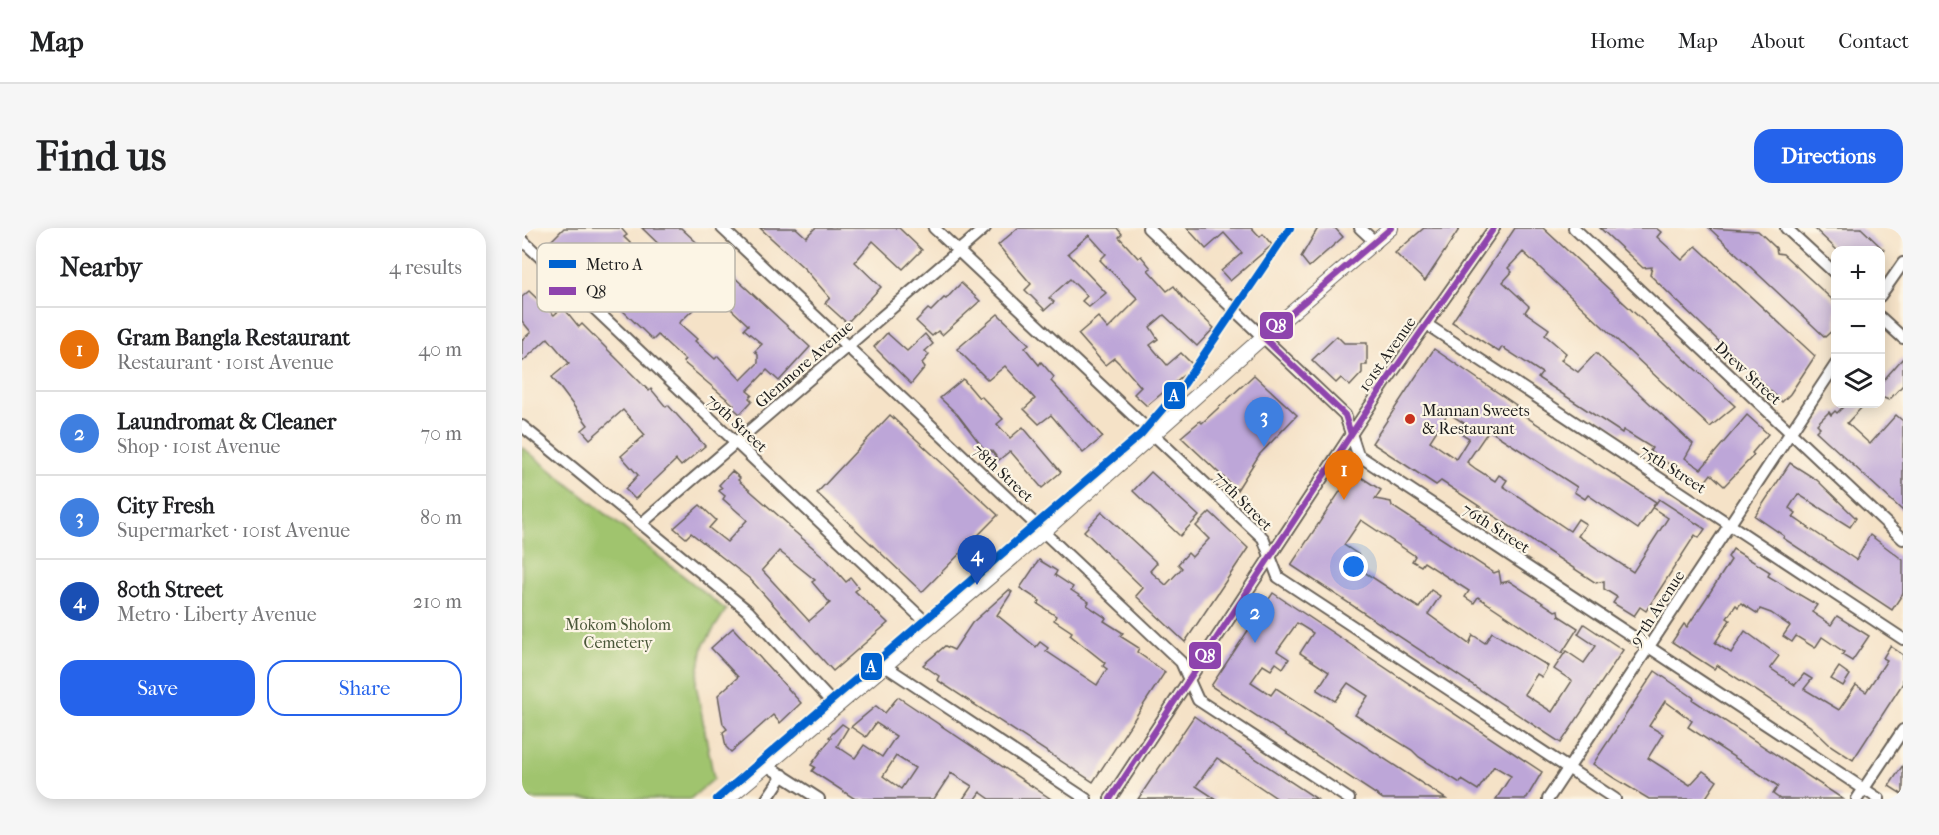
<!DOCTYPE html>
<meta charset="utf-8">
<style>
:root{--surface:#fff;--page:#f6f6f6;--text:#202124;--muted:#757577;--line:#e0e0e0;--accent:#2563eb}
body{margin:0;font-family:"IM FELL French Canon",serif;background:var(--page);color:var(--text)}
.controls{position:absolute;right:18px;top:18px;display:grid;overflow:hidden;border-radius:12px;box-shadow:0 3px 15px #0003}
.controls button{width:54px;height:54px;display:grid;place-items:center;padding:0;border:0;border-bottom:2px solid var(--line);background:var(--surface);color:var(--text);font:30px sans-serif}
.you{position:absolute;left:832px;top:339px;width:21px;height:21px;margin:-15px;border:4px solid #fff;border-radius:50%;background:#1a73e8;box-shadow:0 0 0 9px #1a73e833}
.badge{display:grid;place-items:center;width:39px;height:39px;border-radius:50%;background:var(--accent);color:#fff;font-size:20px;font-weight:700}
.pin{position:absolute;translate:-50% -50px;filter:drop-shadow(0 2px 3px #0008)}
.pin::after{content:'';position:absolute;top:32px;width:21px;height:18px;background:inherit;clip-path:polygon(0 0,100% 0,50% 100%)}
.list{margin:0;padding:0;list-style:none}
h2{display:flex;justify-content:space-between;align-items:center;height:78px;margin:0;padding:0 24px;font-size:26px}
h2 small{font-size:20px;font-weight:400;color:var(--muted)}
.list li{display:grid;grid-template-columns:39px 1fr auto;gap:18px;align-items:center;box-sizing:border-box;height:84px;padding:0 24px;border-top:2px solid var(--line)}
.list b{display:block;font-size:22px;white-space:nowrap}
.list p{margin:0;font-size:20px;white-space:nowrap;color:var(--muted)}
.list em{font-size:20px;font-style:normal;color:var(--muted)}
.actions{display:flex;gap:12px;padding:18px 24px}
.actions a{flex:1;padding:14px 0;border:2px solid var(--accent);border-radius:18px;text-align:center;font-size:21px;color:var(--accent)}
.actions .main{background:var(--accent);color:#fff}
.icon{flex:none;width:33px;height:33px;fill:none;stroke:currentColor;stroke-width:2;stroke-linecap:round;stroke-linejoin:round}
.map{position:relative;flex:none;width:1381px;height:571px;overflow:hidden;border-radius:18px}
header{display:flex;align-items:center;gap:36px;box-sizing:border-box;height:84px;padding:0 30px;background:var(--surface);border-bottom:2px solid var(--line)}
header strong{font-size:28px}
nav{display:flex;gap:33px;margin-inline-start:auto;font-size:21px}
.intro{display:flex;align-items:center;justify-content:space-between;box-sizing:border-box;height:144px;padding:0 36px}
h1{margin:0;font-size:42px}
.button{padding:15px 27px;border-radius:18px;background:var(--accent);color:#fff;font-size:21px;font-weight:700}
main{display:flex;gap:36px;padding:0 36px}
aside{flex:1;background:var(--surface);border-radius:18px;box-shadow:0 3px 15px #0003}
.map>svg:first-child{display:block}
.green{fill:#a0c46e;stroke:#5e7045;stroke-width:1.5}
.building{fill:#bda6d8;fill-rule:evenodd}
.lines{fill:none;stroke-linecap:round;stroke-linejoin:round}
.minor-casing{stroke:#686158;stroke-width:14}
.tertiary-casing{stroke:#686158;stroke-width:16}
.minor{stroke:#fff;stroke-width:10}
.tertiary{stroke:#fff;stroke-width:14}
.bus-1-casing{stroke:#fcf5e5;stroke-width:10}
.bus-1{stroke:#8e44ad;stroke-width:6}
.metro-1-casing{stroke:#fcf5e5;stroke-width:12}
.metro-1{stroke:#0062cf;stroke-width:8}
.poi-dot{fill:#c8321e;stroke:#fcf5e5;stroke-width:2}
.labels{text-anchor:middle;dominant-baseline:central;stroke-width:4.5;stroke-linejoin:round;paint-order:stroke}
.street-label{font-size:16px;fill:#1c1c1c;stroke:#fcf5e5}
.poi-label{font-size:16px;fill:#1c1c1c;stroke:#fcf5e5;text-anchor:start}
.park-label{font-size:16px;fill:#4a5739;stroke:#fcf5e5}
.key{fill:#fcf5e5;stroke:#b9b4a9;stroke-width:1.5}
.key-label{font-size:16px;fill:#1c1c1c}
.line-badge{stroke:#fcf5e5;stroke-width:2}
.badge-label{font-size:16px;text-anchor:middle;font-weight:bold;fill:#fff}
</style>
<header>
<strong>Map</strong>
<nav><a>Home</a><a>Map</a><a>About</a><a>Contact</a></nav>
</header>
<div class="intro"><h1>Find us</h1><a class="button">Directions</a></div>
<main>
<aside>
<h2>Nearby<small>4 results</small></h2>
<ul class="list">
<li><span class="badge" style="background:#e8710a">1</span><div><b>Gram Bangla Restaurant</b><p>Restaurant · 101st Avenue</p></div><em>40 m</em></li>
<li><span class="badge" style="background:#3f7fe0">2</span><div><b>Laundromat &amp; Cleaner</b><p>Shop · 101st Avenue</p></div><em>70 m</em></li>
<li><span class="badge" style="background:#3f7fe0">3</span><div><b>City Fresh</b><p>Supermarket · 101st Avenue</p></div><em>80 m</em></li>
<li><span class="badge" style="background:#1a4fb4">4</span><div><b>80th Street</b><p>Metro · Liberty Avenue</p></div><em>210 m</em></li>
</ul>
<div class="actions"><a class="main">Save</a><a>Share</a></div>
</aside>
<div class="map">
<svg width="1381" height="571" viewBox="0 0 1381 571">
<rect width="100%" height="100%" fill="#fcf5e5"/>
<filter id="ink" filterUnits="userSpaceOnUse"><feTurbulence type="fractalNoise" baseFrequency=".0167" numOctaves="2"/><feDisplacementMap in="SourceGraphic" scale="12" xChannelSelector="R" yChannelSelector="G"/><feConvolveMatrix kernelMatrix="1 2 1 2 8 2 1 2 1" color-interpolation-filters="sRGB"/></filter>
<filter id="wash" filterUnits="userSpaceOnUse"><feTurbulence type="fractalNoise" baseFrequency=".008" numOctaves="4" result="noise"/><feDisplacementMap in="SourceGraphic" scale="24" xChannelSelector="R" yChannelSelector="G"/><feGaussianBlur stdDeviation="1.35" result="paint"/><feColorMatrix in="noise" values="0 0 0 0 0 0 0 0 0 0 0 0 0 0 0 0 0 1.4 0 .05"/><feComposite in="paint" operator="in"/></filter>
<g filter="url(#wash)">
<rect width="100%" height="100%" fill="#f5e2c7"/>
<polygon class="green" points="0,219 204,382 181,418 174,456 192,551 168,571 0,571"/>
<g id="blocks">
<g class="building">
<path d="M 42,0 L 99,0 L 105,7 L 102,9 L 138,44 L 150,29 L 120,0 L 159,0 L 288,119 L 257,153 L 245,142 L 225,163 L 230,167 L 227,170 L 230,173 L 218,186 L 210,179 L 212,177 L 161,134 L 163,132 L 136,107 L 131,112 L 29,13 ZM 175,49 L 226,97 L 222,101 L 240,116 L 233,123 L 236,127 L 236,135 L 219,152 L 196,128 L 193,131 L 173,113 L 175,111 L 157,95 L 174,79 L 161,64 Z"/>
<polygon points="238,0 274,0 284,9 293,0 377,0 400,22 381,41 351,13 333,34 359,59 325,95 303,75 308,70 283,41"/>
<polygon points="496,0 595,0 600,6 597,9 616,30 619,28 629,40 626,42 645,63 652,58 661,70 692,100 675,118 642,87 628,99 636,111 628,117 645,137 659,125 672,138 625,178 612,166 619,159 605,143 592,130 583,137 556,106 576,89 586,101 616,71 578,32 584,26 567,7 546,25 584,65 567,79 560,73 565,68 548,51 527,70 532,74 523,82 503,62 509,56 476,17"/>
<polygon points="665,0 730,0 738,9 741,6 750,17 708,53 699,43 720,25 702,5 684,21"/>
<polygon points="796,0 813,0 821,9 787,39 779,29"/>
<polygon points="902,0 938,0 903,53 873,25"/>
<polygon points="993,0 1021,0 1213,178 1188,199 1001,24 986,40 990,44 981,54 1007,78 1003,84 1027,101 1023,107 1044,125 1039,132 1056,144 1074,125 1171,216 1163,230 1179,241 1225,187 1246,206 1230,225 1232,227 1202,258 1189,246 1180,258 1173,254 1128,223 1130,220 1101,202 1100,205 1016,150 1020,145 980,119 977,124 930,94"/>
<polygon points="1078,0 1134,0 1139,4 1135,9 1160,32 1174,18 1293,128 1268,166 1260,174 1128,47 1130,39 1121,40"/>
<polygon points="1187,0 1236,3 1254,20 1255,25 1261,26 1314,75 1314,99 1303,109"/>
<polygon points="1292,0 1339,0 1362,22 1315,22"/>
<polygon points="439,55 458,73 420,107 416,103 410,108 394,93 406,81 409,83 422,70 424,71"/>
<polygon points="7,63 32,87 41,79 57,99 60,96 127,163 129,161 144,179 146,177 183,218 159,238 154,232 113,271 103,261 116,247 99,228 123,207 101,182 68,211 60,202 66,197 30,149 47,135 26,110 0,134 0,112 9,104 0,93 0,69"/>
<polygon points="476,86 507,116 503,120 517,137 519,134 532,149 529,153 581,209 561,225 529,187 517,196 502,181 513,171 483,138 466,152 435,121"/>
<polygon points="365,105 385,123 403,106 411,116 403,123 407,127 400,135 403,139 389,156 352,119"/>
<polygon points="815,108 822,115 845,115 845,137 840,137 840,145 828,158 819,150 814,155 790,132"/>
<path d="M 912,121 L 994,177 L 992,181 L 1134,274 L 1116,301 L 1066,267 L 1063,271 L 1052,264 L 1055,259 L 967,202 L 945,234 L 954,241 L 973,253 L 977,247 L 985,252 L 981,258 L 1048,303 L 1056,291 L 1064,296 L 1056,308 L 1111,344 L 1146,290 L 1131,280 L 1137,271 L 1183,301 L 1177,310 L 1173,307 L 1124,383 L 1118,379 L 1112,388 L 1091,375 L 1095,369 L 1082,361 L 1082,353 L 1074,355 L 919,253 L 914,257 L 850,215 ZM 926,185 L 942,195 L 937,204 L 947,210 L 934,231 L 908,213 Z"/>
<polygon points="1381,130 1381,157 1367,172 1359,169 1359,155"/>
<polygon points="732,147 775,187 737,227 715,262 659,209 678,193 680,195"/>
<polygon points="441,151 457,170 459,168 481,191 475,196 488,210 501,199 539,244 520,260 488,223 477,232 469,222 465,225 436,187 418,170"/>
<polygon points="1324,176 1343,176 1325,195 1348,216 1374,187 1381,193 1381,283 1294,203 1298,199 1295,196 1307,184 1309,187 1313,183 1315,185"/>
<polygon points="368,187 476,287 400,364 295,265"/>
<polygon points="1268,235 1295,252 1334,290 1328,299 1276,266 1267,280 1274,285 1271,289 1334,332 1348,307 1381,332 1381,365 1370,382 1261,310 1262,308 1233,288"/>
<path d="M 210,243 L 218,250 L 216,252 L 267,297 L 266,298 L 304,331 L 324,354 L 329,350 L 337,360 L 333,363 L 366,395 L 311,443 L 228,351 L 169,305 L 164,310 L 152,300 L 178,277 L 194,292 L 187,300 L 205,314 L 225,292 L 201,271 L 203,268 L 197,263 L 200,260 L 197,257 ZM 257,323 L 293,352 L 290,354 L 308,375 L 287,393 L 240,342 Z"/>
<polygon points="629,244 677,288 658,308 611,263"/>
<polygon points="831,244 859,262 853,271 869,274 870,278 972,345 977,343 979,355 987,353 1033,383 1036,382 1037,388 1056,400 1040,425 956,369 952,375 943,369 947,363 902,334 899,338 890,333 893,328 839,292 822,317 837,327 830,336 897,380 909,362 918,368 906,386 947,416 951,407 963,415 970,404 1026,438 1020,449 1015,446 1002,466 1030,484 1050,453 1032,441 1044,423 1062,435 1074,418 1056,406 1062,396 1101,422 1039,515 769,337"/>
<polygon points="580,284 635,335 628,343 644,357 660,340 656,336 666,325 670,329 687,311 674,298 688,284 726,320 663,414 614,368 621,360 562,303"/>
<polygon points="1211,321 1248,344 1246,348 1295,377 1290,384 1309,397 1315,388 1347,408 1330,433 1320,427 1322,424 1300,409 1293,420 1274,408 1270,414 1261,408 1268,398 1249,385 1238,381 1236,386 1219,375 1216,379 1214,377 1205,390 1208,392 1193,415 1209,425 1223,403 1257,428 1248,440 1273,457 1282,446 1290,451 1282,461 1317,482 1334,457 1344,464 1365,432 1361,430 1368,418 1381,427 1381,455 1331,532 1308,517 1288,498 1195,437 1192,441 1150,414 1162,396 1165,399 1185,369 1209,332 1206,329"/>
<polygon points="517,332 535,343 533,347 551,359 549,362 567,374 565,377 584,390 582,393 601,405 598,408 617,420 615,424 643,444 571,554 415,452 417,448 401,437 423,418 432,422 450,395 487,362 490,364 475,387 514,419 518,414 526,420 524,423 575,457 585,441 581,438 583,435 548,407 550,404 532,392 534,388 516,376 518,373 498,360"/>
<polygon points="751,365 1020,544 1004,571 974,571 989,548 972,538 956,562 940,552 938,555 897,529 890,522 833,487 846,468 826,455 813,473 795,462 807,444 778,425 791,405 775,395 755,423 767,431 761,440 754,435 749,442 741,437 729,454 749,467 754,460 924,571 861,571 689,458"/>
<polygon points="211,400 279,475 258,495 251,487 209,524 204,519 201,504 205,501 201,496 196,467 216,449 189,420"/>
<polygon points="1317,439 1328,447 1321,458 1309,451"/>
<polygon points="1133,443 1172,470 1171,472 1321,571 1258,571 1251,566 1256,558 1166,499 1170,493 1143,473 1127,498 1141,506 1126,530 1168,557 1181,543 1195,553 1183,571 1127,571 1092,550 1071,536"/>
<path d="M 376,469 L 529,571 L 468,571 L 458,564 L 453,571 L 441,571 L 450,558 L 429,545 L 412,571 L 333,571 L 290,543 L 293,539 L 289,537 L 309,510 L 307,509 L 320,496 L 326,500 L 315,518 L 333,530 L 342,517 L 360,529 L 374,508 L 354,495 L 344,509 L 329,499 L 354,478 L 363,485 ZM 374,528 L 393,540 L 379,561 L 361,548 Z"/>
<polygon points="672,488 707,513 795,571 756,571 695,530 674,558 694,571 616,571"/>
<polygon points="1381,537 1381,567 1367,558"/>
</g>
</g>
</g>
<g filter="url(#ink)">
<use href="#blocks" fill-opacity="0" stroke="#686158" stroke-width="1.5"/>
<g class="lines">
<defs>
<g id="minor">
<polyline points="200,0 659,434 676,472 827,571"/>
<polyline points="412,0 741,310 756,349 1093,571"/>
<polyline points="626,0 823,187 836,227 1357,571"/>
<polyline points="838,0 853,14"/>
<polyline points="1052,0 1381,311"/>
<polyline points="1264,0 1314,46"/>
<polyline points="0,12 409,399"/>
<polyline points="1358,68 1381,35"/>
<polyline points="1358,89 1381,110"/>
<polyline points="904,96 1381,411"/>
<polyline points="0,198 226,383 314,479"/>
<polyline points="120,295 463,0"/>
<polyline points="363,438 564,571"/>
<polyline points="244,537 297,571"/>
<polyline points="245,571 261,547"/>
<polyline points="588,571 863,155 972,0"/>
<polyline points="1026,571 1314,136"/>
<polyline points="1335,571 1381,502"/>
</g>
<polyline id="tertiary" points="205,571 521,304 741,109 869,0"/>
</defs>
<use href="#minor" class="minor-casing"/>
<use href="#tertiary" class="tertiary-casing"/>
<use href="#minor" class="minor"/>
<use href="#tertiary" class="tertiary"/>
<defs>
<g id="bus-1">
<polyline points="829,206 823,187 741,109 869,0"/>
<polyline points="588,571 863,155 972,0"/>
</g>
</defs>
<use href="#bus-1" class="bus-1-casing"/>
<use href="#bus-1" class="bus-1"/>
<defs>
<polyline id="metro-1" points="195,571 619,206 662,156 768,0"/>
</defs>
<use href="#metro-1" class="metro-1-casing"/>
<use href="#metro-1" class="metro-1"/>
</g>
</g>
<circle class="poi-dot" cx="888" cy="191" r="6"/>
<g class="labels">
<g class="street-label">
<text transform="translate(865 126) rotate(-55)">101st Avenue</text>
<text transform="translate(282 136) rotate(-41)">Glenmore Avenue</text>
<text transform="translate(1226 145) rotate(43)">Drew Street</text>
<text transform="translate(215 195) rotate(43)">79th Street</text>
<text transform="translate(1151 241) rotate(33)">75th Street</text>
<text transform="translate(481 245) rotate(43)">78th Street</text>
<text transform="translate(721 273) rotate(45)">77th Street</text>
<text transform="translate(974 300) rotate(33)">76th Street</text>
<text transform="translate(1135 380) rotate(-57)">97th Avenue</text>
</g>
<g class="poi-label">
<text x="900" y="182">Mannan Sweets<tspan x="900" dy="18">&amp; Restaurant</tspan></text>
</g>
<g class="park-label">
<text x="96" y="396">Mokom Sholom<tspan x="96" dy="18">Cemetery</tspan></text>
</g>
</g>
<rect x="15" y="15" width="198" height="69" rx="9" class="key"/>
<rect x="27" y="32" width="27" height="8" fill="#0062cf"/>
<rect x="27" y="59" width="27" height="8" fill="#8e44ad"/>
<g class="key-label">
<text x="64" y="42">Metro A</text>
<text x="64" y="69">Q8</text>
</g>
<g class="line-badge">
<rect x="737" y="83" width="35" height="29" rx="6" fill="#8e44ad"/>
<rect x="641" y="153" width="23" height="29" rx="6" fill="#0062cf"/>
<rect x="666" y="413" width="34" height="29" rx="6" fill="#8e44ad"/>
<rect x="338" y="424" width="23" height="29" rx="6" fill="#0062cf"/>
</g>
<g class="badge-label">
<text x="754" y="103">Q8</text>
<text x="652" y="173">A</text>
<text x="683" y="433">Q8</text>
<text x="349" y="444">A</text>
</g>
</svg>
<div class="controls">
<button>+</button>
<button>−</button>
<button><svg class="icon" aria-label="layers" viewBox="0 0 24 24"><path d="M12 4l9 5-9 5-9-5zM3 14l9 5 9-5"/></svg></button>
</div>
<div class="you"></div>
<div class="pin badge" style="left:822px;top:272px;background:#e8710a">1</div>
<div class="pin badge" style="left:733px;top:415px;background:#3f7fe0">2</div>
<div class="pin badge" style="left:742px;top:219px;background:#3f7fe0">3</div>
<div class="pin badge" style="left:455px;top:357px;background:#1a4fb4">4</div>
</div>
</main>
